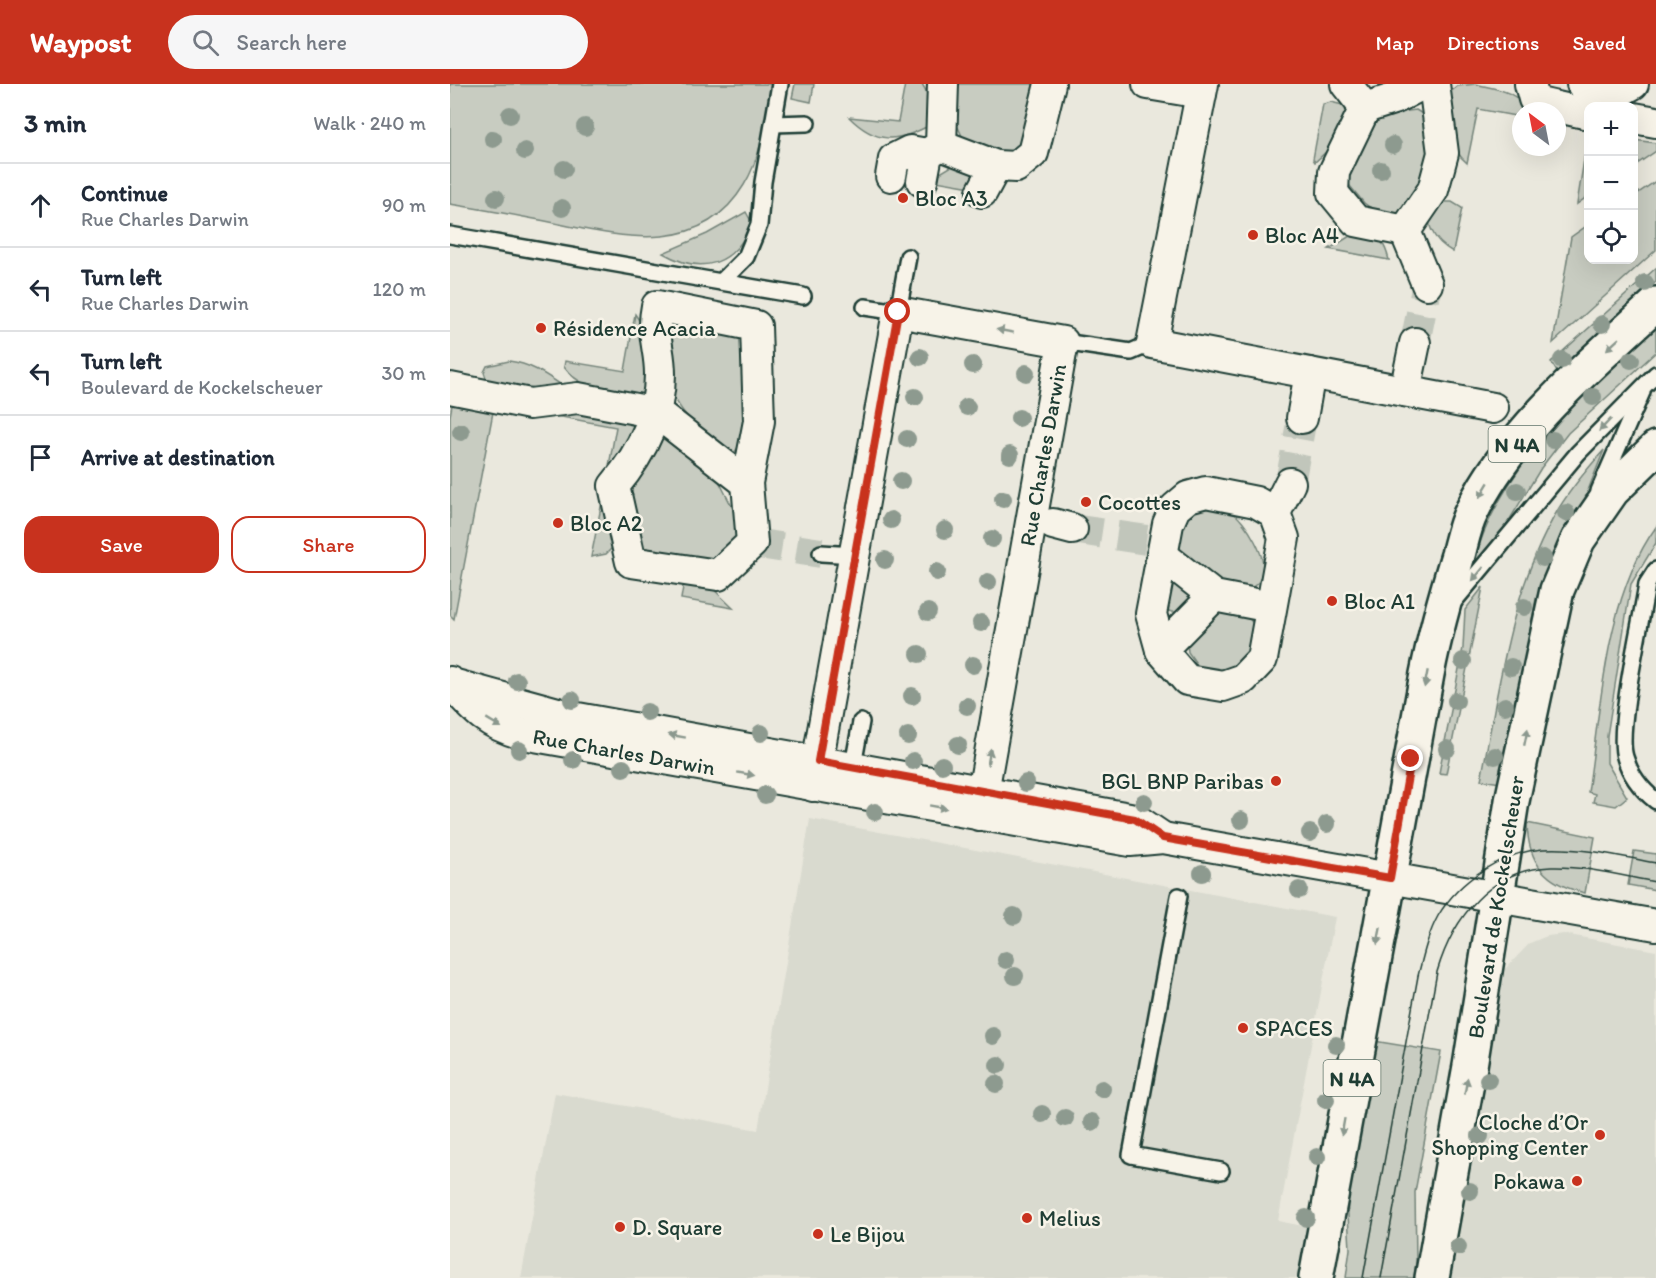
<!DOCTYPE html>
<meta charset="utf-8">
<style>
:root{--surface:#fff;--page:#f6f6f7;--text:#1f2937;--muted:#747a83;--line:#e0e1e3;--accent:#c8321e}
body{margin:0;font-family:Itim,sans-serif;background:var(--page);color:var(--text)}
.controls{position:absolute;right:18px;top:18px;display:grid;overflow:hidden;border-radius:12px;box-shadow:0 6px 24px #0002}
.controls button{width:54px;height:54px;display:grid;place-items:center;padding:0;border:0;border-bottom:2px solid var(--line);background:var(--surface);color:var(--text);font:30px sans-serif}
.compass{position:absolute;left:1062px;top:18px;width:54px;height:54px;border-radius:50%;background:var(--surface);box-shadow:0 6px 24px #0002;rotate:328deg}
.stop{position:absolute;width:18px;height:18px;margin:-14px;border:4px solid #c8321e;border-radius:50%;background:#fff}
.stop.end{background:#c8321e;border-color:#fff;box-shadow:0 2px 6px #0008}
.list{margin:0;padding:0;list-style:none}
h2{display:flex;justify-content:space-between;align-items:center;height:78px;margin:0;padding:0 24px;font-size:26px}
h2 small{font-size:20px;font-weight:400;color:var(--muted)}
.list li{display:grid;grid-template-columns:39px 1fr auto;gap:18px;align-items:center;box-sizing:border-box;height:84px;padding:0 24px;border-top:2px solid var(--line)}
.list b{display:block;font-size:22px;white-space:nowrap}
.list p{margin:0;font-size:20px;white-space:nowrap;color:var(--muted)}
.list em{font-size:20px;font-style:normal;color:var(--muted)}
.actions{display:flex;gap:12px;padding:18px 24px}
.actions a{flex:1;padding:14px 0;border:2px solid var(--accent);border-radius:18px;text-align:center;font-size:21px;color:var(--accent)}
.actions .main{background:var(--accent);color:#fff}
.icon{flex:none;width:33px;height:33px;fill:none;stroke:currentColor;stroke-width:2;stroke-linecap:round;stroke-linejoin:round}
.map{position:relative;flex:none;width:1206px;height:1194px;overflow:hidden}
header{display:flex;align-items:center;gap:36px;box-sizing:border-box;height:84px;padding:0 30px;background:var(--accent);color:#fff}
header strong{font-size:28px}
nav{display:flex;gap:33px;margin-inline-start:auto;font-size:21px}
.search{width:420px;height:54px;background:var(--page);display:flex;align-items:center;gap:15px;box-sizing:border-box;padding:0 21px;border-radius:33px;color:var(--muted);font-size:22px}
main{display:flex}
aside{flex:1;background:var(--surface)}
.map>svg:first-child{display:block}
.built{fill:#d9dacf}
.green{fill:#c8ccc1;stroke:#74847a;stroke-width:1.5}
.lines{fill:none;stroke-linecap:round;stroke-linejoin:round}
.street-tunnel{stroke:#c1c6bb;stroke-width:30;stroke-dasharray:30 15;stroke-linecap:butt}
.lane-casing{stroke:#1f3d34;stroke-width:20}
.street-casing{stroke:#1f3d34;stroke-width:34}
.primary-casing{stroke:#1f3d34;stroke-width:38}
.lane{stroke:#f7f3e8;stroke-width:15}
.street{stroke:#f7f3e8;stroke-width:30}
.primary{stroke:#f7f3e8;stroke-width:33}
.tram{stroke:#1f3d34;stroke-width:1.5}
.tree{fill:#8d9a8f}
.oneway{fill:#8b988e}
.route{stroke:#c8321e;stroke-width:8}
.poi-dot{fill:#c8321e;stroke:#f7f3e8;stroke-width:2}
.labels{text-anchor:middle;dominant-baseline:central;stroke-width:5;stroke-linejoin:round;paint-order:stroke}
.shield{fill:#f7f3e8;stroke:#60746a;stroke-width:1.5}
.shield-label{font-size:21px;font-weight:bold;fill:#1f3d34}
.poi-label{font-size:22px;fill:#1f3d34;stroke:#f7f3e8;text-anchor:start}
.street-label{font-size:22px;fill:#1f3d34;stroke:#f7f3e8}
</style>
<header>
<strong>Waypost</strong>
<div class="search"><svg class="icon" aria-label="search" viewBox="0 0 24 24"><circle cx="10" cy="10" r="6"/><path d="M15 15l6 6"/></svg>Search here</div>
<nav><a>Map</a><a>Directions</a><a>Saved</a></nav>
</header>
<main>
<aside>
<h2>3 min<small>Walk · 240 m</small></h2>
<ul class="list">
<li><svg class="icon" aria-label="ahead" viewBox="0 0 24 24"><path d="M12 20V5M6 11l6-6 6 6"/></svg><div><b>Continue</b><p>Rue Charles Darwin</p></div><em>90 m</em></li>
<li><svg class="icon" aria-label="left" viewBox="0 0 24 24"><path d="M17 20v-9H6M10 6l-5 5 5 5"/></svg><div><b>Turn left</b><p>Rue Charles Darwin</p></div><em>120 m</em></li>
<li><svg class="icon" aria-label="left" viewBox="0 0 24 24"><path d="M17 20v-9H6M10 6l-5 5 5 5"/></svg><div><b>Turn left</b><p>Boulevard de Kockelscheuer</p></div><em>30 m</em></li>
<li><svg class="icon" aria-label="arrive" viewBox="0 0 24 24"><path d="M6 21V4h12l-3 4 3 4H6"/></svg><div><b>Arrive at destination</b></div></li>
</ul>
<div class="actions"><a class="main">Save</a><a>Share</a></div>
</aside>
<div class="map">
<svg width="1206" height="1194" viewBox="0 0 1206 1194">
<rect width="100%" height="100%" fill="#eae8dd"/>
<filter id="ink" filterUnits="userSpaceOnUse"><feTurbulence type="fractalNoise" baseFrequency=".0167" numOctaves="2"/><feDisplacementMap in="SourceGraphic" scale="12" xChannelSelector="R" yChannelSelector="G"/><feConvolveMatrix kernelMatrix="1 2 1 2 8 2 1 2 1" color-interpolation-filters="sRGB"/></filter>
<g filter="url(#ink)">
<g class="built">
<polygon points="360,735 885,833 828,1137 858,1143 849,1194 71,1194 105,1009 308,1046"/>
<polygon points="1114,850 1206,867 1206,1194 996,1194 1055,885 1080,859 1097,852"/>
</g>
<g class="green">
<path d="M 0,0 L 322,0 C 316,33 312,72 294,101 C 248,178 161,150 90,136 C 60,130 30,125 0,120 Z"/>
<polygon points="345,0 364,0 361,18 342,14"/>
<path d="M 455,0 L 472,0 C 480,12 482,27 480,41 C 447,59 426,60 399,33 L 448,38 Z"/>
<polygon points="501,0 593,0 564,77 513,54 499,24"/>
<path d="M 1025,0 C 1045,5 1067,6 1077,27 L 1071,27 L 1071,33 L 1028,25 L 1017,79 C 995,60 999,36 999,9 L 1008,2 Z"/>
<polygon points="881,18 896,22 900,27 878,66 865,78 863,75 873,20"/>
<path d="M 966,26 L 974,31 C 976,42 985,62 983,73 C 978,93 958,131 936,135 L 914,119 L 895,96 L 913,41 L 935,30 Z"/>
<polygon points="1138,50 1138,112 1127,120"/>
<polygon points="1184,56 1206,59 1206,67 1184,82"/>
<polygon points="505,80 527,90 527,104 486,97 487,91"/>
<polygon points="1206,97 1206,166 1103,259 1121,153 1138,141 1138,176 1184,176 1184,112"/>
<path d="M 987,118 L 1002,118 L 1012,124 L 1003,168 C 985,158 969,136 987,118 Z"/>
<path d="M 296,128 L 302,139 C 284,181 253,192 213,169 L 257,150 Z"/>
<path d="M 916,148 C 931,154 935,160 939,176 L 879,165 L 900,152 Z"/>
<polygon points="1206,184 1206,198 1107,288 1101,278"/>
<path d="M 185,230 C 202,253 195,281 195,308 L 184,315 C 158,308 130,305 114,283 L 115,277 L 175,287 Z"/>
<path d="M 219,231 L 293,252 C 294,282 306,355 280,372 C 254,350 220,325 217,288 C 215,270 218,250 219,231 Z"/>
<path d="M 1206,240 L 1206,268 L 1118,349 L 1091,384 L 1057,440 L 1023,482 C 1046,386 1136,305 1206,240 Z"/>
<path d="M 59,277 C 81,280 95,290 113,302 L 114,309 L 38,300 L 34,288 L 37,282 Z"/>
<polygon points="2,321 43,328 4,535 0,531 0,332"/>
<polygon points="112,324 191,340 157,393 166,343 90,329"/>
<polygon points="214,352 264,387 283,425 288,448 285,463 267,480 183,470 180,397 204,357"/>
<path d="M 1154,366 L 1135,414 L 1105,466 L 1086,515 L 1051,699 L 1031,696 C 1049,604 1060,506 1109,424 C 1122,403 1138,384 1154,366 Z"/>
<polygon points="153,413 163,463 156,470 141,473"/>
<path d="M 762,419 C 768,421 775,423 780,426 C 795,436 821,476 811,494 C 807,502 800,505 793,508 L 766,501 L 728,468 C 730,439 732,427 762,419 Z"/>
<path d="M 1206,443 L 1206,459 L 1181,500 L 1157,652 L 1157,679 L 1177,713 L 1166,722 L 1143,718 L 1145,710 L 1138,708 C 1151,623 1155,514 1206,443 Z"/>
<polygon points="234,497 258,500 283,524 231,515"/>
<polygon points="718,499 730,500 748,513 736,528 722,528 710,524"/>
<polygon points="1033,503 996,690 989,689 1013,564 1015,526"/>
<path d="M 767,524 C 792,528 802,529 810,555 L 787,586 L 767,591 L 750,585 L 738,568 L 736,550 Z"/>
<path d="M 1077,739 L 1145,753 L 1135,809 C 1096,800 1078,780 1077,739 Z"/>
<polygon points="1184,767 1206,770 1206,806 1178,801"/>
<polygon points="924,957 991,968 965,1108 966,1177 964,1194 896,1194 900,1165 897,1114"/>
</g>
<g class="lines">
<g class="street-tunnel">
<polyline points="965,259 977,200"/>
<polyline points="840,399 852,334"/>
<polyline points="622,445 697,456"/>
<polyline points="302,459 371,469"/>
</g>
<defs>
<g id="lane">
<polyline points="323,40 357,39"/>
<polyline points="0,151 271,198 296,173 309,141 313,98 330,0"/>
<polyline points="271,198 353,212"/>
<polyline points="415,223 448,228 458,173"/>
<polyline points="613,258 681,268 702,259"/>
<polyline points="1149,407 1192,308"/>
<polyline points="371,469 405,471"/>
<path d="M 1206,486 L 1197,500 C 1192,535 1166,645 1175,673 C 1180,691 1191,705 1206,717"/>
<polyline points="1001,521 1128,369 1206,290"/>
<polyline points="402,687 411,638"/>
<polyline points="729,812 681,1071 771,1087"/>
</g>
<g id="street">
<polyline points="698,0 751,9"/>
<polyline points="753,0 702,259 1043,324"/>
<polyline points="896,0 915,24 946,14 973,0"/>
<polyline points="1080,0 1084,15 1090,19 1138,30"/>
<polyline points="1132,0 1156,15 1161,22"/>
<polyline points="1156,15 1183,0"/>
<polyline points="915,24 884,88 883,109 906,137 955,147 977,200"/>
<polyline points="1184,34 1206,38"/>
<polyline points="491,61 546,82 566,83 583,69 600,0"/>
<polyline points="441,92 444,75 460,67 477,70"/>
<polyline points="472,97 477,70 491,61 493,0"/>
<polyline points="532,108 546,82"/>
<polyline points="955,147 983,106 993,69 984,0"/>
<path d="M 0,304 L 80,320 L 128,314 L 207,329 L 297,399 L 302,459 L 268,491 L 181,478 L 164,402 C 191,370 210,334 210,290 C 210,264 201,251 207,222 L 306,242 L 309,337 L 297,399"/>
<polyline points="955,307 965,259"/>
<polyline points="852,334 860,289"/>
<polyline points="825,429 834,454 812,575 793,595 773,602 737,596 711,566 701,530 718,440 725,424 738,413 756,408 806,418 825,429 840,399"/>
<polyline points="603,440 622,445"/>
<polyline points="712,471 764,512 821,523"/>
<polyline points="711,566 764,512"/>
<path d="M 0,598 C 24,625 36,640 73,650 L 680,757 L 713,754 L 1206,841"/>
<polyline points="2,600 122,633 685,735 713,754"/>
<polyline points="363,702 448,228 613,258 529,731"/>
</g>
<g id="primary">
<path d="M 866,1194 L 977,590 C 985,549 996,510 1008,471 C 1012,456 1015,440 1022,427 C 1059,349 1143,278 1206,220"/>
<polyline points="982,1194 1020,982 1062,717 1107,506 1128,456 1162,407 1206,364"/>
</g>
</defs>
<use href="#lane" class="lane-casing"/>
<use href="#street" class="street-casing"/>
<use href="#primary" class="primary-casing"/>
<use href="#lane" class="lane"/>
<use href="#street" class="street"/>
<use href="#primary" class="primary"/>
<g class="tram">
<path d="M 913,1194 L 968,892 C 973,872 978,850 988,832 C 1009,796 1052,768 1093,765 C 1130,763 1169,772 1206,779"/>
<path d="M 931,1194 L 987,888 C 1003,834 1040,785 1101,783 C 1136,782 1172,792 1206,798"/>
</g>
</g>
<g class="tree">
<circle cx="60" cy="31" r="9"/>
<circle cx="135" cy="43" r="9"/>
<circle cx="43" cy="55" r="9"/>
<circle cx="943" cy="61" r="9"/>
<circle cx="75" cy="67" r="9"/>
<circle cx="114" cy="85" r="9"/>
<circle cx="931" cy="86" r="9"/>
<circle cx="46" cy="114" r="9"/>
<circle cx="112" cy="124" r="9"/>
<circle cx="1195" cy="199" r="9"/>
<circle cx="1152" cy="240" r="9"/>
<circle cx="470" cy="273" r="9"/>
<circle cx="1112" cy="276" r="9"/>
<circle cx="1181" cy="276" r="9"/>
<circle cx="523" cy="281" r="9"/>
<circle cx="576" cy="289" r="9"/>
<circle cx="465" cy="313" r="9"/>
<circle cx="1143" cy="313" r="9"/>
<circle cx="517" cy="323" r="9"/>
<circle cx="569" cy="334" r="9"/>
<circle cx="11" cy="348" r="9"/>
<circle cx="457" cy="355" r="9"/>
<circle cx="1103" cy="356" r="9"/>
<circle cx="560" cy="371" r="9"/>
<circle cx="451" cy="397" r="9"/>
<circle cx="1067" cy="407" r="9"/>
<circle cx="553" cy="415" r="9"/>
<circle cx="1116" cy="429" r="9"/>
<circle cx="441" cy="436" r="9"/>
<circle cx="495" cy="446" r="9"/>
<circle cx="542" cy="455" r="9"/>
<circle cx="1093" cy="474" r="9"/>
<circle cx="435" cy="476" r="9"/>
<circle cx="487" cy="488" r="9"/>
<circle cx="538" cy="498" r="9"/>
<circle cx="1074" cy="523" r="9"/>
<circle cx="478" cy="528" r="9"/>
<circle cx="531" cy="539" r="9"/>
<circle cx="469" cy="570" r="9"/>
<circle cx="1013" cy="577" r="9"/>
<circle cx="523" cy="581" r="9"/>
<circle cx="1061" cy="583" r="9"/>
<circle cx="67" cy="597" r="9"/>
<circle cx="462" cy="612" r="9"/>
<circle cx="122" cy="616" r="9"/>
<circle cx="1006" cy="617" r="9"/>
<circle cx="517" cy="622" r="9"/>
<circle cx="1055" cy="622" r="9"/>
<circle cx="197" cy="628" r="9"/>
<circle cx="311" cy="649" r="9"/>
<circle cx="458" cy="652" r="9"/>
<circle cx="508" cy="661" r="9"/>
<circle cx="997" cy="665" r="9"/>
<circle cx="69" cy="666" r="9"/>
<circle cx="1045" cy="672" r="9"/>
<circle cx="123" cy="676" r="9"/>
<circle cx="463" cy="677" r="9"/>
<circle cx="492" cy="681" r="9"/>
<circle cx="173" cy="684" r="9"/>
<circle cx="576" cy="699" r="9"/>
<circle cx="315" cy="711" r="9"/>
<circle cx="694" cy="718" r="9"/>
<circle cx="425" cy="728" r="9"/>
<circle cx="791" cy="736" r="9"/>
<circle cx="877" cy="740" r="9"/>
<circle cx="860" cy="749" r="9"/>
<circle cx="752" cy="789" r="9"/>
<circle cx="849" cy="806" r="9"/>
<circle cx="564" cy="832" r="9"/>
<circle cx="556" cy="876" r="9"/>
<circle cx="565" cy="892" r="9"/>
<circle cx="543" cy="952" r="9"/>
<circle cx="886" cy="961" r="9"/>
<circle cx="548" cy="981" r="9"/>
<circle cx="1038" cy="996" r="9"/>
<circle cx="546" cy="1000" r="9"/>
<circle cx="652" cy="1005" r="9"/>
<circle cx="876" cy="1016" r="9"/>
<circle cx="592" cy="1030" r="9"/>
<circle cx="615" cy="1034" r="9"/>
<circle cx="642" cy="1038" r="9"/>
<circle cx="1030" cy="1052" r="9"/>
<circle cx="867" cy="1073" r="9"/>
<circle cx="1020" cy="1107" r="9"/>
<circle cx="856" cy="1134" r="9"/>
<circle cx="1008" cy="1163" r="9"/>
</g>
<defs><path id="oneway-solid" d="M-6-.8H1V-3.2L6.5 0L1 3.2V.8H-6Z" transform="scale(1.5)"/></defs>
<g class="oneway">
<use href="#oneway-solid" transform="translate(555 247) rotate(-170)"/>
<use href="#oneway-solid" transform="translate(1163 260) rotate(138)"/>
<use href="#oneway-solid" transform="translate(1155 341) rotate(134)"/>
<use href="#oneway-solid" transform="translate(1034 406) rotate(121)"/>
<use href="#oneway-solid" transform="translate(1028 490) rotate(130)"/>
<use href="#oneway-solid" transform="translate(976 595) rotate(101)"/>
<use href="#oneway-solid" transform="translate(44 639) rotate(31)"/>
<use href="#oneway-solid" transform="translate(227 652) rotate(-170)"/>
<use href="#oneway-solid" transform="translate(1076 653) rotate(-78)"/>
<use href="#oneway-solid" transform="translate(539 673) rotate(-80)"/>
<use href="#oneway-solid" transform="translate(296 690) rotate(10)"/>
<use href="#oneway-solid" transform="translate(488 723) rotate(10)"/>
<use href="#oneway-solid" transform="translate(929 852) rotate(101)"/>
<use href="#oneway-solid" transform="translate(1016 1002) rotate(-80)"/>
<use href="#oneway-solid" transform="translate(893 1043) rotate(100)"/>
</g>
</g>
<g class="lines" filter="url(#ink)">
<polyline class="route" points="448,228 368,677 685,735 713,754 940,794 961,675"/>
</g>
<g class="poi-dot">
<circle cx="453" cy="114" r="6"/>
<circle cx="803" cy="151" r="6"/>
<circle cx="91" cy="244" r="6"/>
<circle cx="636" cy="418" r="6"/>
<circle cx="108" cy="439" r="6"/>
<circle cx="882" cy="517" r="6"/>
<circle cx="826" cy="697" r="6"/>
<circle cx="793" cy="944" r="6"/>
<circle cx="1150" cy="1051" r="6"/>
<circle cx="1127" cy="1097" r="6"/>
<circle cx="577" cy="1134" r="6"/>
<circle cx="170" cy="1143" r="6"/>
<circle cx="368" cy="1150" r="6"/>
</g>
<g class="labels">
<g class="shield">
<rect x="1038.5" y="342" width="57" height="36" rx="4.5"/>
<rect x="873.5" y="976" width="57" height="36" rx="4.5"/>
</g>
<g class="shield-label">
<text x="1067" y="360">N 4A</text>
<text x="902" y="994">N 4A</text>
</g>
<g class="poi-label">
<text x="465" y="114">Bloc A3</text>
<text x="815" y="151">Bloc A4</text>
<text x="103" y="244">Résidence Acacia</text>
<text x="648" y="418">Cocottes</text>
<text x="120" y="439">Bloc A2</text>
<text x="894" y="517">Bloc A1</text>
<text x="814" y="697" text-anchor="end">BGL BNP Paribas</text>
<text x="805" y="944">SPACES</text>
<text x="1138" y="1038" text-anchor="end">Cloche d’Or<tspan x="1138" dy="25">Shopping Center</tspan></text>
<text x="1115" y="1097" text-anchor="end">Pokawa</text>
<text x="589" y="1134">Melius</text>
<text x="182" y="1143">D. Square</text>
<text x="380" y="1150">Le Bijou</text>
</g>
<g class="street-label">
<text transform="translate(593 371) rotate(-80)">Rue Charles Darwin</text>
<text transform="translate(174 668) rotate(10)">Rue Charles Darwin</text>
<text transform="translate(1046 823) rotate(-81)">Boulevard de Kockelscheuer</text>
</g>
</g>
</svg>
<div class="controls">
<button>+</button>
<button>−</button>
<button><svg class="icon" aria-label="locate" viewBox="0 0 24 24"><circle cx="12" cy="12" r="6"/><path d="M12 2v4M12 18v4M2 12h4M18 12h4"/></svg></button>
</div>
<svg class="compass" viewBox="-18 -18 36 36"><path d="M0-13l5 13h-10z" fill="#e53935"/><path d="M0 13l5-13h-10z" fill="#747a83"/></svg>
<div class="stop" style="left:448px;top:228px"></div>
<div class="stop end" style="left:961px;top:675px"></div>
</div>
</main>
